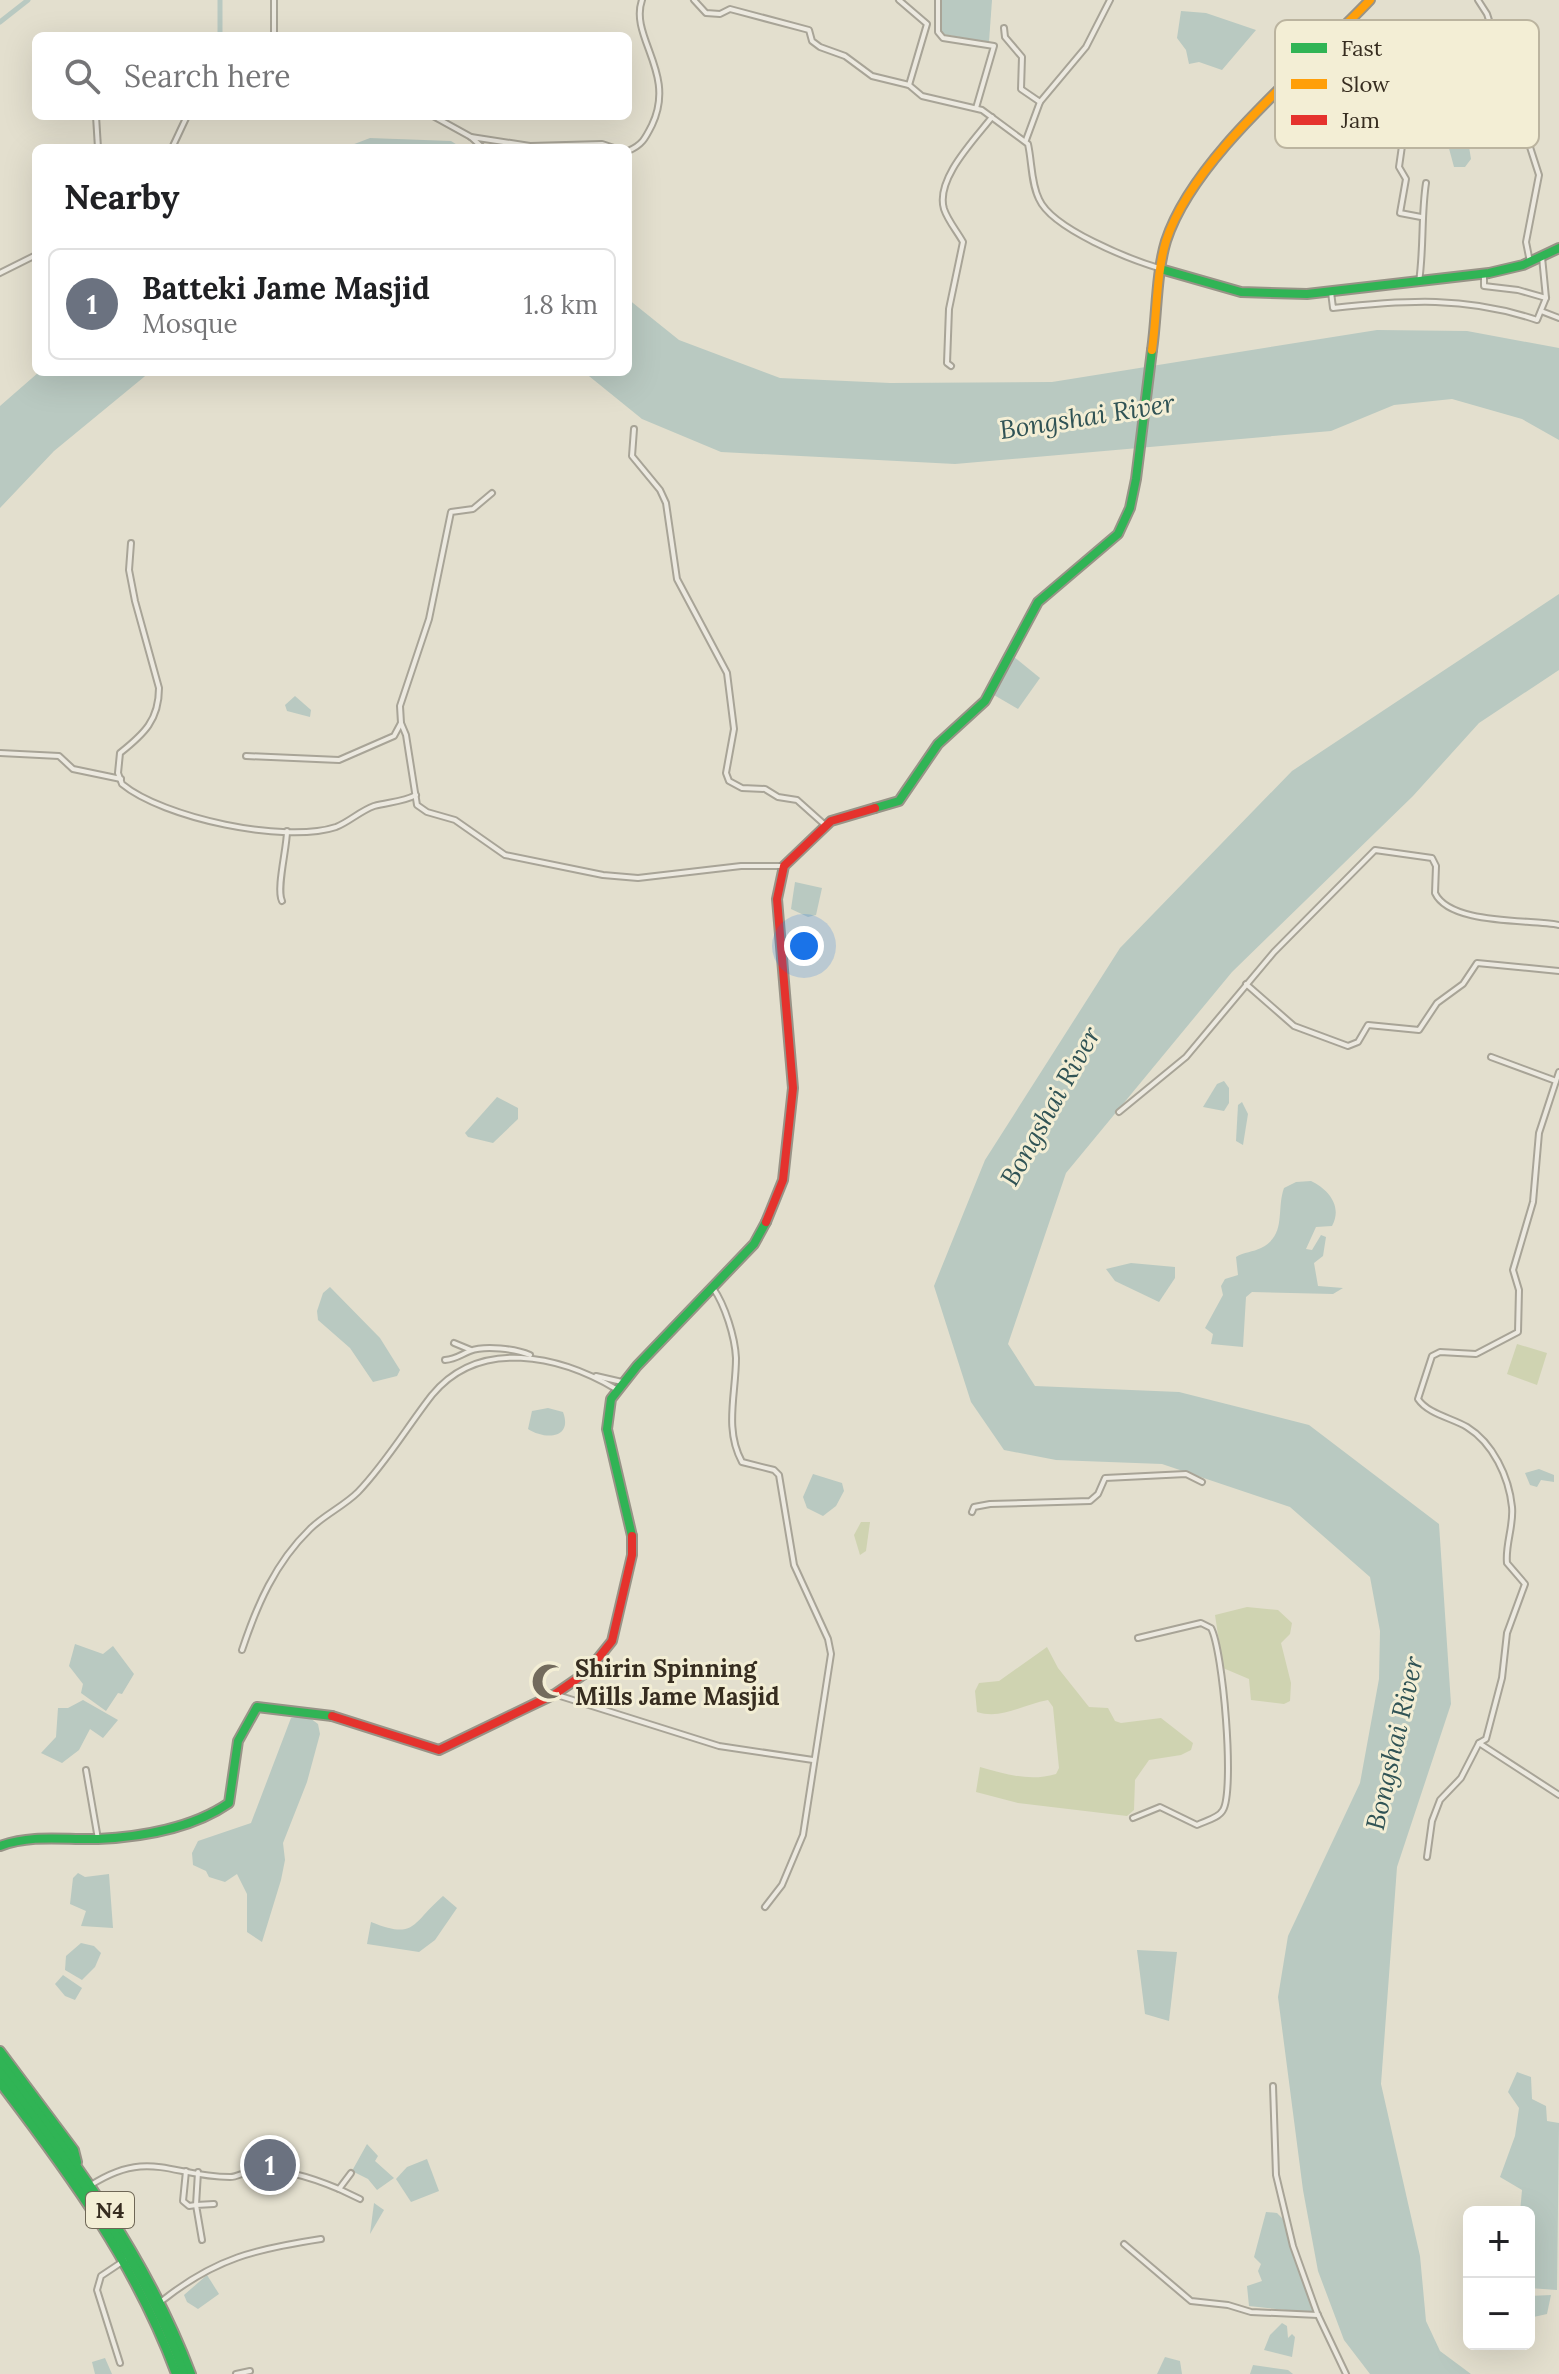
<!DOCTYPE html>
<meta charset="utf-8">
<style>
:root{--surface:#fff;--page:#f6f6f6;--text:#202124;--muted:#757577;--line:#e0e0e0;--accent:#d93025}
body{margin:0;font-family:Lora,serif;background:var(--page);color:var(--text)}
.controls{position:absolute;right:24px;bottom:24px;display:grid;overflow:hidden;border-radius:12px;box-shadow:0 8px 32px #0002}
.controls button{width:72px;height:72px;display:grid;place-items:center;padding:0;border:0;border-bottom:2px solid var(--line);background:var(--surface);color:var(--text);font:40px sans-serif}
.you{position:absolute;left:804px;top:946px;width:28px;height:28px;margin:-20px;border:6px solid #fff;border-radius:50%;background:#1a73e8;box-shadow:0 0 0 12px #1a73e833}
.badge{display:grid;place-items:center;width:52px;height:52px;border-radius:50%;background:var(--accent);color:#fff;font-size:26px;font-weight:700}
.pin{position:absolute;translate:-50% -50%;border:4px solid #fff;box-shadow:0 2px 8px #0006}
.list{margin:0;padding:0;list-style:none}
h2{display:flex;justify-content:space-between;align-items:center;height:104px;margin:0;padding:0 32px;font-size:34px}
h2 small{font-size:26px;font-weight:400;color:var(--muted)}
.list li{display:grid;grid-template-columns:52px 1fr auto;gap:24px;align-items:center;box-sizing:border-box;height:112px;margin:0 16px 16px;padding:0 16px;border:2px solid var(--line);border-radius:12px}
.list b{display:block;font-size:30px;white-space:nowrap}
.list p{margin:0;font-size:26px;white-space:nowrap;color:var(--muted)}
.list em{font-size:26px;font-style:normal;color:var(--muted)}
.icon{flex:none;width:44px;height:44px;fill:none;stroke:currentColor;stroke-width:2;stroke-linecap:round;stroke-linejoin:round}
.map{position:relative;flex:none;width:1559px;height:2374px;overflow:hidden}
.search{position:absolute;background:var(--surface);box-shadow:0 8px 32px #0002;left:32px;top:32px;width:600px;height:88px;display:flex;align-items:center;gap:20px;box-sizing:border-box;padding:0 28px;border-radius:12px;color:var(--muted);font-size:30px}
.panel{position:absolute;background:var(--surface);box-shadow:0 8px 32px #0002;left:32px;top:144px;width:600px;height:232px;border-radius:12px}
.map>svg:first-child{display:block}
.green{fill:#cfd3b1}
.water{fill:#b9c9c1}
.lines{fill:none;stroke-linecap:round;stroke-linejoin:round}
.canal{stroke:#b9c9c1;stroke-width:5}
.street-casing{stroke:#a8a497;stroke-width:8}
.fast-casing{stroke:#989387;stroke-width:12}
.slow-casing{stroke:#989387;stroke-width:12}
.jam-casing{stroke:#989387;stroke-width:12}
.street{stroke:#ece9e0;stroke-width:4}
.fast{stroke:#30b455;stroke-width:8}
.slow{stroke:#ff9f0a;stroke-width:8}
.jam{stroke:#e5322d;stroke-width:8}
.labels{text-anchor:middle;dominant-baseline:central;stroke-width:6;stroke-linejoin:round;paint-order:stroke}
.shield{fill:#f3eed5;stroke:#6f6756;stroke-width:2}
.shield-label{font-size:22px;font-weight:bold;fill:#372d20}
.poi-label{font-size:24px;font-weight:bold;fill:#372d20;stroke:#f3eed5;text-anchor:start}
.water-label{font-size:26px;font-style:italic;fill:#305355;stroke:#f3eed5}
.key{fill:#f3eed5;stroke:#bbb49f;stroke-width:2}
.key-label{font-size:22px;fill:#372d20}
</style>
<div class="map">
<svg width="1559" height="2374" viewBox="0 0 1559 2374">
<rect width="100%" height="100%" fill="#e3dfce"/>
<g class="green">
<polygon points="1517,1344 1547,1353 1537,1385 1507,1374"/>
<polygon points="861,1522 870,1522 866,1551 860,1555 854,1535"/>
<polygon points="1247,1607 1278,1610 1292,1623 1290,1634 1281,1643 1291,1683 1290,1701 1284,1704 1251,1700 1249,1679 1223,1668 1215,1615"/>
<path d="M 1047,1647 L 1058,1668 L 1089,1707 L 1108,1708 L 1115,1721 L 1121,1723 L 1161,1718 L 1193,1743 L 1191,1750 L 1181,1755 L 1149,1760 L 1135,1780 L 1134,1810 L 1127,1816 L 1018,1803 L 976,1792 L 980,1767 C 1006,1774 1029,1782 1056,1774 L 1059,1768 L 1053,1707 L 1048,1700 C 1024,1704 1002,1720 977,1712 L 975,1691 L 979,1683 L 999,1681 Z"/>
</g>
<g class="water">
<polygon points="941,0 992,0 989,42 942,34"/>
<polygon points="1181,11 1206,13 1256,30 1222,70 1199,62 1189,64 1186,50 1177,38"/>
<polygon points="1444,109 1464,116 1471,159 1465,167 1454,167 1447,141 1432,117"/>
<polygon points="370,138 451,141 462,148 344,148"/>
<polygon points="628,299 679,340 780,378 890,383 1052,382 1377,330 1467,331 1559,348 1559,440 1522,419 1452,399 1394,405 1331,431 955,464 721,452 642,419 584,372 628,372"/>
<polygon points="39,372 150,372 54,451 0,508 0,406"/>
<polygon points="1559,594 1559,670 1479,723 1413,796 1232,972 1066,1173 1008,1344 1035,1386 1179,1392 1309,1425 1439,1524 1451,1704 1397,1867 1381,2084 1420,2256 1426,2321 1440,2351 1471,2374 1370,2374 1344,2340 1318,2271 1303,2190 1278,1997 1288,1936 1360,1783 1379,1679 1380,1631 1370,1577 1290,1507 1162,1464 1056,1460 1004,1450 971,1402 934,1286 985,1160 1120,948 1292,771"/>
<polygon points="1014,657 1040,678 1018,709 994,695"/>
<polygon points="295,696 311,710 310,717 287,711 285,705"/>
<polygon points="795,882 822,888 816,915 808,917 791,909"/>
<polygon points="1224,1081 1229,1088 1229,1103 1224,1111 1203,1107 1217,1084"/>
<polygon points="497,1097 518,1108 518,1119 493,1143 468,1137 465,1133"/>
<polygon points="1242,1102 1248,1114 1243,1145 1236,1141 1238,1105"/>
<path d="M 1311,1181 C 1328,1189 1343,1206 1332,1226 L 1316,1227 L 1306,1249 L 1312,1250 L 1321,1235 L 1326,1237 L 1323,1256 L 1314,1263 L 1318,1286 L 1343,1288 L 1333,1294 L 1252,1292 L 1246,1297 L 1243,1347 L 1211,1344 L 1213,1334 L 1205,1328 L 1223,1295 L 1221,1286 L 1225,1279 L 1238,1275 L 1236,1257 C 1244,1252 1253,1252 1261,1248 C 1287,1235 1276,1210 1284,1188 L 1296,1182 Z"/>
<polygon points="1131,1263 1175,1267 1175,1278 1159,1302 1115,1281 1106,1269"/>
<polygon points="330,1287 380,1338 400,1370 397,1376 373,1382 350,1348 318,1320 317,1311 323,1293"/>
<path d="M 548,1408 L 563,1412 C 573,1439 545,1440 528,1429 L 532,1411 Z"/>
<polygon points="1539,1469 1554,1475 1554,1482 1541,1480 1537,1487 1530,1485 1525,1473"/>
<polygon points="813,1474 842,1483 844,1491 836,1506 823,1516 807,1508 803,1497"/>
<polygon points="75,1644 103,1654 113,1646 134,1674 122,1694 118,1693 106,1711 81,1693 83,1684 69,1666"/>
<polygon points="83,1700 118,1720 103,1738 90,1729 79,1750 62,1763 41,1753 56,1737 58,1708 68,1708"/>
<polygon points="306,1715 318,1724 320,1734 307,1782 283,1843 285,1860 281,1880 262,1942 247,1932 247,1894 237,1874 225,1882 209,1877 206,1871 193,1865 192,1853 198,1841 251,1823 291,1718"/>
<polygon points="78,1873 85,1877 109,1874 113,1928 81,1926 86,1911 70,1904 73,1878"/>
<path d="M 443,1896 L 457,1908 L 435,1940 L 419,1952 L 367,1944 L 371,1922 C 416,1940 411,1924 443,1896 Z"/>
<polygon points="81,1943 94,1946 101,1953 95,1967 82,1980 65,1970 66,1956"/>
<polygon points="1137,1950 1177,1952 1169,2021 1145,2014"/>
<polygon points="63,1975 82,1988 75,2000 65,1996 55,1984"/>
<polygon points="1517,2072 1531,2077 1532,2099 1546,2106 1547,2121 1559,2123 1557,2290 1529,2288 1529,2212 1520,2212 1522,2190 1500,2177 1515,2136 1519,2108 1508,2092"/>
<polygon points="367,2144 378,2156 375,2161 394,2178 377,2190 368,2179 352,2171"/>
<polygon points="427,2159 439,2191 411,2202 396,2179 407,2167"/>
<polygon points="374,2203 384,2210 370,2234"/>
<polygon points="1266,2212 1277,2213 1283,2219 1313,2313 1249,2306 1247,2286 1262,2281 1258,2271 1261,2264 1254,2257"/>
<polygon points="207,2275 219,2294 198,2309 187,2302 184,2295"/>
<polygon points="1551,2295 1547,2314 1529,2318 1529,2296"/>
<polygon points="1282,2323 1287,2326 1288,2338 1292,2334 1295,2337 1292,2357 1264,2350 1270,2335"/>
<polygon points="1165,2357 1180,2361 1182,2374 1157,2374"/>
<polygon points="105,2358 112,2374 95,2374 92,2362"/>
<polygon points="1253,2365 1288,2370 1293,2374 1250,2374"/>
</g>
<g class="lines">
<g class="canal">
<polyline points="220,0 220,36"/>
<polyline points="0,22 28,0"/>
</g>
<defs>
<g id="street">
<polyline points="274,0 274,36"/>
<path d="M 694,0 L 706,13 L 720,14 L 730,9 L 809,30 L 812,41 L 820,47 L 845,56 L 872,76 L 909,85 L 922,96 L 982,110 L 1028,144 C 1032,162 1031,183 1039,199 C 1052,229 1131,260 1162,269"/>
<polyline points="899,0 927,24 909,85"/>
<polyline points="938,0 938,32 943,38 994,46 976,108"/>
<polyline points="1478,0 1487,14 1539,175 1526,242 1530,262"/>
<polyline points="1004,28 1005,37 1022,57 1021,89 1040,102"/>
<polyline points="1329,45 1363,69 1425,86 1403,139 1399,167 1406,179 1400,213 1421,217"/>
<polyline points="96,116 98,148"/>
<polyline points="433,116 471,137 483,148"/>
<polyline points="1319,131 1343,78 1337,52"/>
<polyline points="471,137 530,146 602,144 614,148"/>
<polyline points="1026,140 1040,102 1086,47 1110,0"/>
<polyline points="172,148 187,116"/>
<path d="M 628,151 C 642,145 645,139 652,125 C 677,73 629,37 642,0"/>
<polyline points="0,273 36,255"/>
<polyline points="1484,274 1484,286 1518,290 1546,298 1542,257"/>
<path d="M 1419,282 C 1424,248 1421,216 1426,183"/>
<path d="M 1331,292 L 1333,308 C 1406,300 1466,296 1537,320 L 1546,298"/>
<polyline points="1541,311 1559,318"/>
<path d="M 951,366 L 947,363 L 949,309 L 963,242 C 957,231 948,221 944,209 C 935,179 975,139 992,117"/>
<polyline points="634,429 632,456 660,490 666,503 677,579 727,673 734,729 726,773 729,781 742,788 765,789 778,797 797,800 825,825"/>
<path d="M 131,543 L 129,570 L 135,601 L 159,688 C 159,720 144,734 120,753 L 118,773 L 122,784 C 163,818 285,844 336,827 C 349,822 360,811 374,806 C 388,802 403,802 416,795"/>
<polyline points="401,723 406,735 417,805 427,812 455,820 505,855 603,875 638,878 741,866 784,866"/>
<polyline points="0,753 59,756 73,769 121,779"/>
<polyline points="246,756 339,760 394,736 401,723 400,706 429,619 451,512 473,509 492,493"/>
<path d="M 282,901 C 276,889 287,848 287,831"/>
<polyline points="1246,984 1294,1026 1348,1046 1358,1042 1368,1025 1419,1030 1437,1003 1463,984 1477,963 1559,971"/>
<polyline points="1491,1057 1556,1081"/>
<path d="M 1119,1112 L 1186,1057 L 1274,952 L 1375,850 L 1432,858 L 1436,866 L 1435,893 C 1450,925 1529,919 1559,925"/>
<path d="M 713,1288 C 725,1305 735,1337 736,1358 C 736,1394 724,1429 742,1462 L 774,1470 L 779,1475 L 794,1565 L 828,1639 L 831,1654 L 803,1835 L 782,1885 L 765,1907"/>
<polyline points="454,1343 471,1350"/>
<path d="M 445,1360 C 456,1359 460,1355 470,1351 C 485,1345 516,1349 530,1355"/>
<polyline points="596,1376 622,1382"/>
<polyline points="972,1512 974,1507 990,1504 1090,1501 1098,1494 1105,1478 1186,1474 1202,1482"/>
<path d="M 242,1650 C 257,1605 275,1563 310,1529 C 324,1515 344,1506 358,1492 C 386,1463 407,1427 432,1395 C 480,1337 560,1356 616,1389"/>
<polyline points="557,1695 719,1746 813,1760"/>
<polyline points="1479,1743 1559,1795"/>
<polyline points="86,1770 98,1839"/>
<path d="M 1133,1818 L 1160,1807 L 1197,1825 C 1205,1821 1219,1818 1223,1810 C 1235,1790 1223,1650 1211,1628 L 1201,1623 L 1138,1638"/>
<path d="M 1427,1857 L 1432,1821 L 1440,1800 L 1461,1778 L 1479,1743 L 1486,1739 L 1502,1678 L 1507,1633 L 1525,1584 L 1507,1563 C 1505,1545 1514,1525 1512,1507 C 1509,1477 1493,1443 1467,1427 C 1452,1418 1428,1414 1418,1399 L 1432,1356 L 1440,1352 L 1476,1354 L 1518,1332 L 1519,1290 L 1513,1270 L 1533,1202 L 1539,1133 L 1559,1072"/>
<polyline points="1273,2086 1276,2175 1293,2246 1317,2313 1346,2374"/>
<polyline points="186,2171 183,2201 189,2206 196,2205 198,2172"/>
<polyline points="351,2173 339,2189 360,2199"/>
<path d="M 91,2185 C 149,2148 172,2177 230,2177 C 237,2177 242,2173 248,2172 C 281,2167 310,2177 339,2189"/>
<polyline points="202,2240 196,2205 214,2204"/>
<polyline points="1124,2244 1191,2301 1228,2305 1251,2312 1318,2315"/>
<path d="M 163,2300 C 216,2258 256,2249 321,2239"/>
<polyline points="120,2363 97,2290 101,2276 125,2260"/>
<polyline points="236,2374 250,2371"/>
</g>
<g id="fast">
<polyline points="1164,270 1241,292 1307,294 1489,273 1523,265 1559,248"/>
<polyline points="875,808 899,801 938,744 985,701 1038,602 1118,534 1130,508 1136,479 1152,350"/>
<polyline points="632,1536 607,1429 611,1399 637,1366 754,1244 766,1222"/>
<path d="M 0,1846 C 33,1834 64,1840 98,1839 C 141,1837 193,1828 229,1803 L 238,1741 L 257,1707 L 332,1716"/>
<polyline points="0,2051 74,2150 77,2162"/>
<path d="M 0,2062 C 75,2161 147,2257 191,2374"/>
<path d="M 0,2072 C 72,2168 144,2260 184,2374"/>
<path d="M 0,2083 C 70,2175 136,2265 176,2374"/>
</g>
<path id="slow" d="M 1152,350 C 1157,316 1156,274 1166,241 C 1194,155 1308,66 1370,0"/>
<g id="jam">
<polyline points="766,1222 783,1180 793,1088 777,899 784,866 831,821 875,808"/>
<polyline points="332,1716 439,1750 555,1694 587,1672 612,1641 632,1555 632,1536"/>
</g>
</defs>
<use href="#street" class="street-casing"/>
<use href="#fast" class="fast-casing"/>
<use href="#slow" class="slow-casing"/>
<use href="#jam" class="jam-casing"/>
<use href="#street" class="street"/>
<use href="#fast" class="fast"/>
<use href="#slow" class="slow"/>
<use href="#jam" class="jam"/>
</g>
<defs>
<symbol id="mosque-bare" viewBox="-9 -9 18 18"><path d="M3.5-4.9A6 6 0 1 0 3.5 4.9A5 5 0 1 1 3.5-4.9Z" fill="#736b5d" stroke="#f3eed5" stroke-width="2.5" paint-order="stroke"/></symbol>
</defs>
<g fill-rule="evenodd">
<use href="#mosque-bare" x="524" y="1656" width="51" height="51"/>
</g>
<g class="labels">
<rect class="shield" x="86" y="2192" width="48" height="36" rx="6"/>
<g class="shield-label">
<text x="110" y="2210">N4</text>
</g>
<g class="poi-label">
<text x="575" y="1668">Shirin Spinning<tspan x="575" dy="28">Mills Jame Masjid</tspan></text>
</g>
<g class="water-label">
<text transform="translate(1087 416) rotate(-9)">Bongshai River</text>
<text transform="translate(1050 1106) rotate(-61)">Bongshai River</text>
<text transform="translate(1394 1743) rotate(-77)">Bongshai River</text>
</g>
</g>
<rect x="1275" y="20" width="264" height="128" rx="12" class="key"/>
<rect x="1291" y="43" width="36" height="10" fill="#30b455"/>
<rect x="1291" y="79" width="36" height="10" fill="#ff9f0a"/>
<rect x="1291" y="115" width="36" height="10" fill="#e5322d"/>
<g class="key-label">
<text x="1341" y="56">Fast</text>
<text x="1341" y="92">Slow</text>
<text x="1341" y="128">Jam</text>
</g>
</svg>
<div class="controls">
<button>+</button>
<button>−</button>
</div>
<div class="you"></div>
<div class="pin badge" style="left:270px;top:2165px;background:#6b7280">1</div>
<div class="search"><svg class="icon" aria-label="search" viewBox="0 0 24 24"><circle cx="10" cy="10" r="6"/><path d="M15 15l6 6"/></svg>Search here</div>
<section class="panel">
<h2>Nearby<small></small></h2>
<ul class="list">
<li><span class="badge" style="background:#6b7280">1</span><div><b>Batteki Jame Masjid</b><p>Mosque</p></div><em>1.8 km</em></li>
</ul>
</section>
</div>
